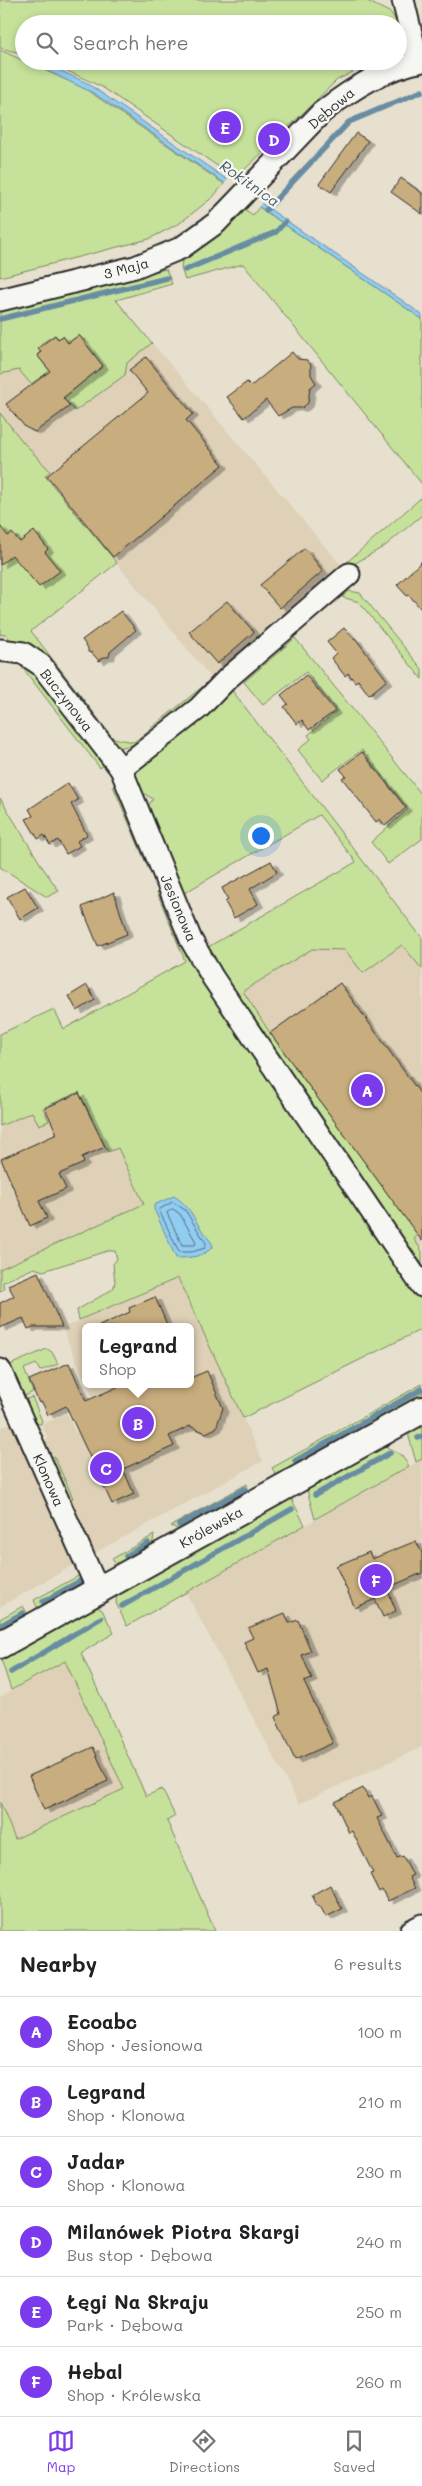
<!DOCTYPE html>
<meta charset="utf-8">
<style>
:root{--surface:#fff;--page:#f6f6f6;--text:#202124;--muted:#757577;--line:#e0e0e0;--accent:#7c3aed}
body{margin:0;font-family:Mali,sans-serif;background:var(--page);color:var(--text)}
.you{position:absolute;left:260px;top:835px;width:18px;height:18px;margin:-12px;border:4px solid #fff;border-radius:50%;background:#1a73e8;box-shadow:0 0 0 8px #1a73e833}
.badge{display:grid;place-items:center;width:32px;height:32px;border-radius:50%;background:var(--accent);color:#fff;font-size:16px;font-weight:700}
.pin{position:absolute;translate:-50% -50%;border:2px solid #fff;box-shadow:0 1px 5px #0006}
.popup{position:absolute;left:82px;top:1323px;width:112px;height:65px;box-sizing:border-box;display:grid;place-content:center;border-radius:8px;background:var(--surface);filter:drop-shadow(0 1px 4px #0005);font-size:16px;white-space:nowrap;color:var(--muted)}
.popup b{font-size:19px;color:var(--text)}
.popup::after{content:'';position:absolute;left:50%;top:100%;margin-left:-10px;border:10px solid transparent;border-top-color:var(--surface)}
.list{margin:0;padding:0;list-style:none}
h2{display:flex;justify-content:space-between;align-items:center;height:65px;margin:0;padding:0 20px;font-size:21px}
h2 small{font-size:16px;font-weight:400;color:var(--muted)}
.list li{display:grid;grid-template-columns:32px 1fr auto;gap:15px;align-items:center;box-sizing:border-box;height:70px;padding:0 20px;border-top:1px solid var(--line)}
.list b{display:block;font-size:19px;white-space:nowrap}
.list p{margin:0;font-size:16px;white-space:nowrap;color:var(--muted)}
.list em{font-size:16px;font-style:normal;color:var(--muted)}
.icon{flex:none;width:28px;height:28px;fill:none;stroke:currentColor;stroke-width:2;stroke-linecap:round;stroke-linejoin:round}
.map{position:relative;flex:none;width:422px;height:1931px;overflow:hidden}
.search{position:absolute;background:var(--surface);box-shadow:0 2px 8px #0003;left:15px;right:15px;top:15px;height:55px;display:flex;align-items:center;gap:12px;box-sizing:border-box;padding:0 18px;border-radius:28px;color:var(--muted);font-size:19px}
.sheet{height:485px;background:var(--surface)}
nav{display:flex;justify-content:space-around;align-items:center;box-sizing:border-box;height:70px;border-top:1px solid var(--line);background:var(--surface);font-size:14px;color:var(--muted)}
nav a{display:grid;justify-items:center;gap:2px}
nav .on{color:var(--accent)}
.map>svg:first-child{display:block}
.built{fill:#ded1b7}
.green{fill:#c6e29a;stroke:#788662}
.water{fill:#91ccf1;stroke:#688ca2}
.pier{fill:#e8e0cf}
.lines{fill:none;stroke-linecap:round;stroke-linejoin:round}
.shore{stroke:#546b7a;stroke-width:1}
.stream{stroke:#688ca2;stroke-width:5.5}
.building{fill:#c8ad7e;stroke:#2b2b2b;filter:url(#shadow)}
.minor-casing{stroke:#2b2b2b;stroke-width:25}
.major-casing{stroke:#2b2b2b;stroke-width:30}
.minor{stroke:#f6f6f2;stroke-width:21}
.major{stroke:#f6f6f2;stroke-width:26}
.labels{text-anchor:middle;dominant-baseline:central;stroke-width:4.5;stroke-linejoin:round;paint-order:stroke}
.street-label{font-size:14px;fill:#2b2b2b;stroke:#f6f6f2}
.water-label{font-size:15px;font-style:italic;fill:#4a5b66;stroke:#f6f6f2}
</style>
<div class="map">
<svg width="422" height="1931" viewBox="0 0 422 1931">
<defs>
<filter id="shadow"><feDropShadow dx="5.5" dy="3" stdDeviation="0" flood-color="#0004"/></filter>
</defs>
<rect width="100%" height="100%" fill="#e8e0cf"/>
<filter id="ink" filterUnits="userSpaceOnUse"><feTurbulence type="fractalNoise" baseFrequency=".02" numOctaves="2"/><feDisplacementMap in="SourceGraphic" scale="10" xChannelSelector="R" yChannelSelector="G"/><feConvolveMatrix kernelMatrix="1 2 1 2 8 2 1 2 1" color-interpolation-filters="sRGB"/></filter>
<g filter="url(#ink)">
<g class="built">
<polygon points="116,300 341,565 212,679 0,422 0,329"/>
<polygon points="356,862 422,946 422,1269 221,975"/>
<polygon points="87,1081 144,1204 0,1269 0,1120"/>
<polygon points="178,1278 263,1461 93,1554 43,1444 48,1437 41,1425 67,1413 75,1432 102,1420 87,1384 190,1384 190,1327 86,1327 85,1381 62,1328"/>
<polygon points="12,1423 75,1564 0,1607 0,1428"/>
<polygon points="422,1459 422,1747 299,1804 186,1593"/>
<polygon points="65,1661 124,1789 14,1839 0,1802 0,1697"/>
</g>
<g class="green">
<polygon points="0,0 365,0 391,13 398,24 24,24 24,54 0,48"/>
<polygon points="0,50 84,88 224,184 213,197 180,223 149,239 0,277"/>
<polygon points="46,61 375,61 337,80 240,174 232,176 102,87"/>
<polygon points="259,207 422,319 422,484 243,264 185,280 181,268 182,261 218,235 244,209 253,215"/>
<polygon points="166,269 172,284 116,300 152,343 127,363 125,375 75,411 63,398 103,366 79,335 68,343 63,336 59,339 55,335 42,343 43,345 38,348 40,352 37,355 50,371 31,384 19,370 0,374 0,311"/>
<polygon points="0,413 23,442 50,471 45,476 117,563 31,631 113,738 134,742 212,679 422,497 422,515 385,546 347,568 215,682 138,744 117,748 12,643 6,634 0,635"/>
<polygon points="349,591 360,593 422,669 422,679 359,602 342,597"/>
<polygon points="295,638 422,795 422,839 388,864 371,842 408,809 362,750 322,780 298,750 311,739 308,735 337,711 306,672 263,705 244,682"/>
<polygon points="0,655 16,657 31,667 105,764 100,768 18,662 0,663"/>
<polygon points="231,689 422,938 422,969 402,945 363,973 345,950 312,949 243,991 270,1033 418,1235 414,1239 422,1251 422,1269 221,975 206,948 356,862 319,815 184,893 198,928 193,931 145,810 153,799 145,794 140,795 133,771"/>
<polygon points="120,782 154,868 149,870 113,786"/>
<polygon points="0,798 43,868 59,891 47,897 0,867"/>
<polygon points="162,890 352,1200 422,1298 422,1331 420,1330 243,1418 178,1278 79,1320 77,1310 113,1289 115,1282 113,1264 117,1259 115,1251 107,1251 43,1271 34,1268 3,1282 4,1289 0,1291 0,1269 144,1204 118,1148 108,1152 79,1092 43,1108 49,1121 39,1125 32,1112 0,1126 0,1034 54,1009 64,1029 185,961 157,892"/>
<polygon points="47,1349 52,1352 58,1364 40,1371 36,1364 24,1369 33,1392 23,1397 11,1369 12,1364"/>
<polygon points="422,1384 422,1398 277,1477 272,1468"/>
<polygon points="32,1397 42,1421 41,1424 34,1423 24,1400"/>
<polygon points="422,1421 422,1459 416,1462 409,1437 409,1428"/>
<polygon points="381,1444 401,1455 409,1466 315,1519 307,1490 310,1483"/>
<polygon points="54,1456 73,1498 68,1500 49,1458"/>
<polygon points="247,1484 248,1494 182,1531 171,1526"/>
<polygon points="286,1497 292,1500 305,1525 127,1626 116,1603 117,1593"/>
<polygon points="154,1535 152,1547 123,1565 115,1563 112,1559"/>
<polygon points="82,1574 81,1589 45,1610 37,1607 34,1600"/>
<polygon points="93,1605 102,1610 114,1633 81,1653 146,1796 162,1789 175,1816 167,1821 215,1931 0,1931 0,1802 15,1839 124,1789 65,1661 11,1690 0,1656"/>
<polygon points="23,1606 27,1613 25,1620 0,1634 0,1619"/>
</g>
<g class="water">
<polygon points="27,61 40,61 87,83 403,301 422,315 422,319 95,94"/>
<path d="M 174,1196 C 192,1208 192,1217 204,1233 C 207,1238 211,1240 213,1246 C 205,1257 189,1258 176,1258 L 154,1209 L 154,1205 Z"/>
</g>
<polygon class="pier" points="229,178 263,201 257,209 223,186"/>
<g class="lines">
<g class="shore">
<polygon points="173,1202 185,1210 206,1243 205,1248 192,1252 179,1252 159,1210"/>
<polygon points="173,1209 180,1214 196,1242 195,1245 182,1245 167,1213"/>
</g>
<g class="stream">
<polyline points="266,210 349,122 422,91"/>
<polyline points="185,270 276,232 285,222"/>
<polyline points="0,319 167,278"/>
<polyline points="418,1438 422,1436"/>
<polyline points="295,1461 422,1389"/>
<polyline points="315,1495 390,1453"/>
<polyline points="179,1525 245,1489"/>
<polyline points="126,1556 148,1543"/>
<polyline points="43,1602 80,1581"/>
<polyline points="122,1606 292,1509"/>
<polyline points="0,1626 23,1613"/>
<polyline points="11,1672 101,1618"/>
</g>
</g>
<g class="building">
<polygon points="356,133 368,141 331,192 319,184"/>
<polygon points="401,178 422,193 422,214 391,192"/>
<polygon points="55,335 58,339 63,336 68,343 79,335 103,366 63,398 70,406 35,432 25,427 6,404 50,371 37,355 41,352 38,348"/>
<polygon points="292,352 298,359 307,360 311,365 311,375 316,383 310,388 308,403 302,408 292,408 278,416 266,400 244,418 227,397 247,382 251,386"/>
<polygon points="146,357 193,414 186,420 223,465 113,557 47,476 148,393 129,370"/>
<polygon points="0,526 8,536 12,533 20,542 34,531 48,549 45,552 60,571 39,587 12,555 0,565"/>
<polygon points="305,548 323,571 280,608 260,585"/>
<polygon points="422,561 422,610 409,595 407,596 397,585"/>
<polygon points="227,601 254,632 217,664 189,632"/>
<polygon points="121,611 136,630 110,652 109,657 104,657 99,661 92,653 88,652 88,648 82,640"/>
<polygon points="344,628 354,639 355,638 387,680 369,695 358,680 355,682 348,673 345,676 331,658 336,653 327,642"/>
<polygon points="306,675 335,711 309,730 302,720 297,724 284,707 288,704 281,695"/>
<polygon points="362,752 406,808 385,826 380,819 376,822 342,778 346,776 340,769"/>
<polygon points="68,783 78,800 71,804 87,835 77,841 80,846 66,854 58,840 50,845 44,835 38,839 26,819 33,816 29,809"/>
<polygon points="271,861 277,872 250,889 258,904 234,918 225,902 228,900 222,888"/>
<polygon points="25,887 38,908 20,919 7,897"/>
<polygon points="114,892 127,934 98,946 82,907"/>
<polygon points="340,983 422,1096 422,1241 270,1033"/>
<polygon points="87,985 95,1000 77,1011 69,996"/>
<polygon points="79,1093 105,1147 82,1157 84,1163 59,1174 66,1189 39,1201 47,1218 30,1226 1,1159 57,1134 45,1108"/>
<polygon points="38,1272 62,1327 33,1327 28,1329 23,1318 0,1328 0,1303 14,1296 8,1285"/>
<polygon points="155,1297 168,1327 97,1327 130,1312 129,1308"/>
<polygon points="69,1363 86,1401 124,1384 190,1384 190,1378 207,1371 223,1408 216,1428 206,1433 190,1426 169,1436 174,1446 123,1469 134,1494 112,1504 66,1406 48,1415 42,1402 39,1403 29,1380"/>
<polygon points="416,1541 422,1553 422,1573 387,1588 396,1611 383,1617 375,1599 355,1608 336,1566 369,1552 372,1559"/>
<polygon points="285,1613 289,1623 298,1620 311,1651 302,1655 312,1679 304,1682 333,1743 295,1760 275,1717 281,1714 268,1669 258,1673 244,1642 253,1638 248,1628"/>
<polygon points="93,1747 108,1781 44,1810 29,1776"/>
<polygon points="363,1788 368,1798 372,1796 382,1816 377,1818 397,1858 403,1856 413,1875 409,1877 415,1888 388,1901 382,1890 379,1892 370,1874 373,1873 352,1831 349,1833 335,1802"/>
<polygon points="330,1885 342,1909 326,1917 320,1906 318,1907 312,1895"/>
</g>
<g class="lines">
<defs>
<g id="minor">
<polyline points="403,0 418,62"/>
<path d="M 0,300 L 135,267 L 181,248 L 216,223 L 322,112 C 353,88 383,69 422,61"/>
<polyline points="349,574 228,678 199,708 121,769 191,940 213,978 422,1286"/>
<polyline points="0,650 23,653 41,665 121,769"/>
<polyline points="0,1370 98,1590"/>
<polyline points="411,1931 422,1925"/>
</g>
<polyline id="major" points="0,1645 422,1410"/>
</defs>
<use href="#minor" class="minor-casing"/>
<use href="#major" class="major-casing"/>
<use href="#minor" class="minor"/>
<use href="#major" class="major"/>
</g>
</g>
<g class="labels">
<g class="street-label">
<text transform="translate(331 108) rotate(-40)">Dębowa</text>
<text transform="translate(126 268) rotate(-15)">3 Maja</text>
<text transform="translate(67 700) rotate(52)">Buczynowa</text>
<text transform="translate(179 908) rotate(67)">Jesionowa</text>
<text transform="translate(49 1480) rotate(66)">Klonowa</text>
<text transform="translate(211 1527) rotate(-29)">Królewska</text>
</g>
<g class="water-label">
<text transform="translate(250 183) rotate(35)">Rokitnica</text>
</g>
</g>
</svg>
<div class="you"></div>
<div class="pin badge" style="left:367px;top:1090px">A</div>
<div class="pin badge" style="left:138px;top:1423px">B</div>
<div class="popup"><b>Legrand</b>Shop</div>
<div class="pin badge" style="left:106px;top:1468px">C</div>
<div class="pin badge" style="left:274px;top:139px">D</div>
<div class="pin badge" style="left:225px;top:127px">E</div>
<div class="pin badge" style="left:376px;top:1580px">F</div>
<div class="search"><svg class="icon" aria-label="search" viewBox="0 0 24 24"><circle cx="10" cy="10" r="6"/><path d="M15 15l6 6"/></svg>Search here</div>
</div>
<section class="sheet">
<h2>Nearby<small>6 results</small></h2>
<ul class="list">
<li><span class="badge">A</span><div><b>Ecoabc</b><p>Shop · Jesionowa</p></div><em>100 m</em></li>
<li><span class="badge">B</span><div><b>Legrand</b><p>Shop · Klonowa</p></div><em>210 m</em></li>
<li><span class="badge">C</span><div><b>Jadar</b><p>Shop · Klonowa</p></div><em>230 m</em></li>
<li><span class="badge">D</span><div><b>Milanówek Piotra Skargi</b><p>Bus stop · Dębowa</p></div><em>240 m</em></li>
<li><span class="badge">E</span><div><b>Łęgi Na Skraju</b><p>Park · Dębowa</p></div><em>250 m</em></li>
<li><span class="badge">F</span><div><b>Hebal</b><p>Shop · Królewska</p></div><em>260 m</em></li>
</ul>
</section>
<nav>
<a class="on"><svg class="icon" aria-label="map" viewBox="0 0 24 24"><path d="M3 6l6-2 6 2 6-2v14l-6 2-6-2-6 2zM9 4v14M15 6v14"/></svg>Map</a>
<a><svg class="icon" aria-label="directions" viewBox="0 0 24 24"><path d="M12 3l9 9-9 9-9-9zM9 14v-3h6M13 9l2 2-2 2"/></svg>Directions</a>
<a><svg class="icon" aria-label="saved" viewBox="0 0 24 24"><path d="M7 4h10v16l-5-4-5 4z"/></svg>Saved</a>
</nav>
